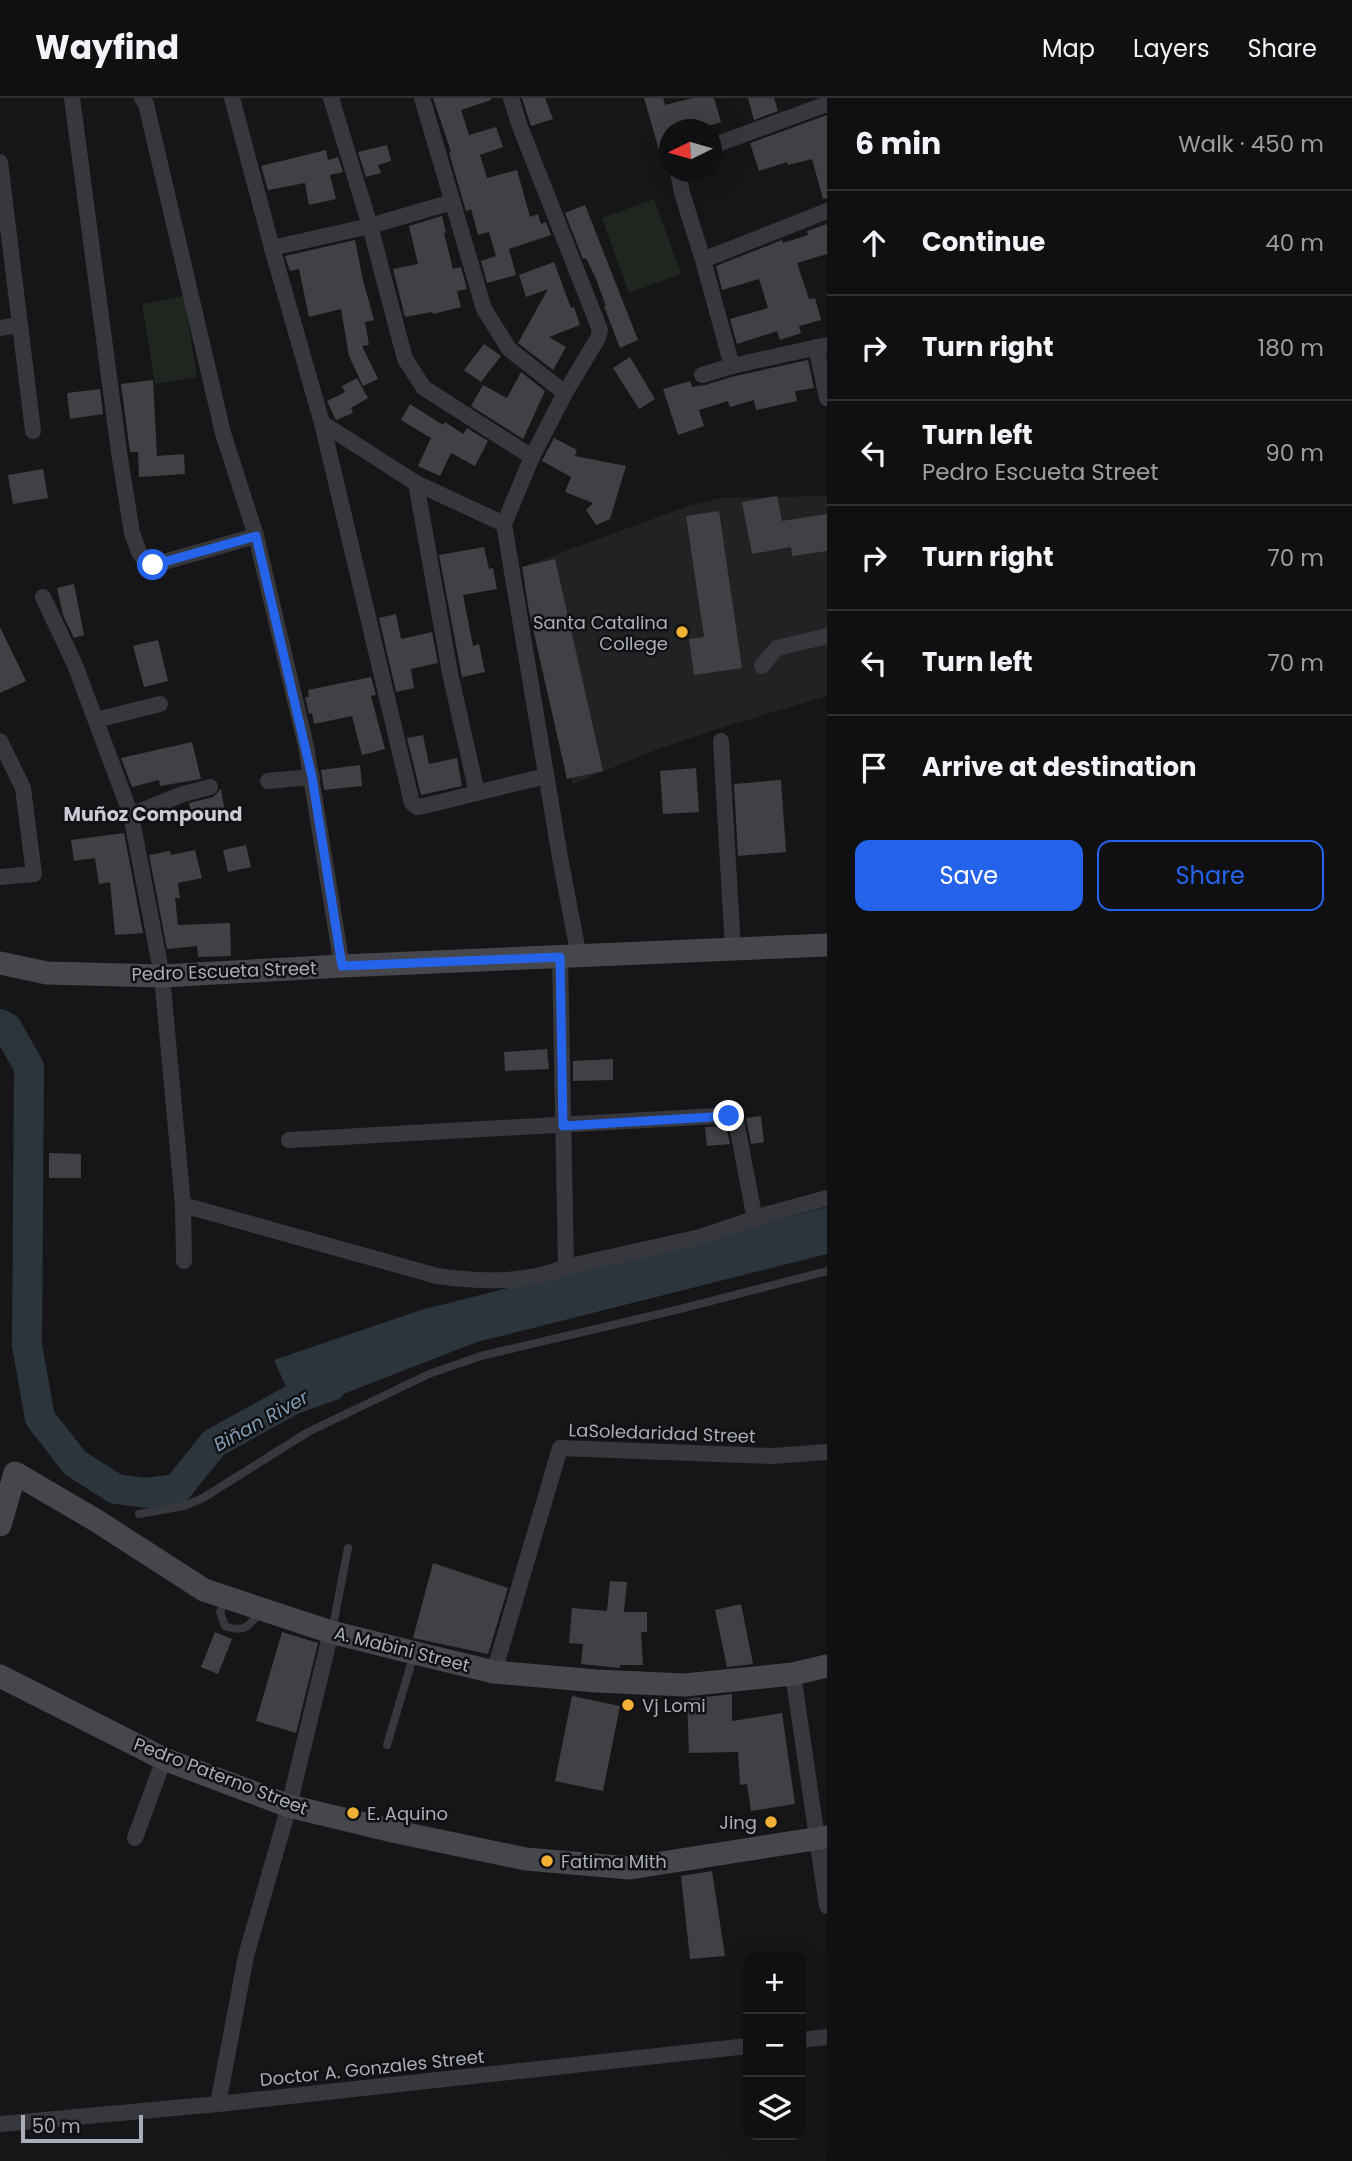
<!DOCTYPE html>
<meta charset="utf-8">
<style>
:root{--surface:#101012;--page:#19191b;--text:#f1f3f6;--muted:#9c9d9f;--line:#303032;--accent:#2563eb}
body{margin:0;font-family:Poppins,sans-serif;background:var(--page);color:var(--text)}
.controls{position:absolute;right:21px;bottom:21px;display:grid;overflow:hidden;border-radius:14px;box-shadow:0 7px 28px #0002}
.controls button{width:63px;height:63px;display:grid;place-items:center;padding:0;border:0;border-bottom:2px solid var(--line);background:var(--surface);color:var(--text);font:35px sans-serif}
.compass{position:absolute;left:659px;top:21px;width:63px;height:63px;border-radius:50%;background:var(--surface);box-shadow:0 7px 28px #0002;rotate:265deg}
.scale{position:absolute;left:21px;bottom:18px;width:122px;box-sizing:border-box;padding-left:7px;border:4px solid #a8adb8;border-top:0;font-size:19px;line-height:24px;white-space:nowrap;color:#a8adb8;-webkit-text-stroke:5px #111113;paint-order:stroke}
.stop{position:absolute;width:21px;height:21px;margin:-16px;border:5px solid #2563eb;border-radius:50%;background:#fff}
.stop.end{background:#2563eb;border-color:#fff;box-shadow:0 2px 7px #0008}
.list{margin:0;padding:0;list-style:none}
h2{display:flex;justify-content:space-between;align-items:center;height:91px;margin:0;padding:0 28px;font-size:30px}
h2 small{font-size:23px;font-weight:400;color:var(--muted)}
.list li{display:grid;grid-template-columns:46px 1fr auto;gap:21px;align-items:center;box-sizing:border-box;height:105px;padding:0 28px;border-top:2px solid var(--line)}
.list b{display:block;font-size:26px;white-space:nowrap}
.list p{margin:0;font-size:23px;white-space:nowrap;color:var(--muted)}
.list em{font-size:23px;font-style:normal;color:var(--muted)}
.actions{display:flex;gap:14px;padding:21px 28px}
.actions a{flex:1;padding:16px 0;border:2px solid var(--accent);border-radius:14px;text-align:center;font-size:24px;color:var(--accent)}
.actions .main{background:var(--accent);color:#fff}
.icon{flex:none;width:38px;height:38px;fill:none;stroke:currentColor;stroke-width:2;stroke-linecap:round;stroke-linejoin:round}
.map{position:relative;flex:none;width:827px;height:2063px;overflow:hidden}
header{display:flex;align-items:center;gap:42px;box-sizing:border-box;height:98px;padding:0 35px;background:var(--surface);border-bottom:2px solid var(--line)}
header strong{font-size:33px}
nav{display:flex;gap:38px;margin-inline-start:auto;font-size:24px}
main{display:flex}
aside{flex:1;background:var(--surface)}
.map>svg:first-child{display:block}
.built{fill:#222225}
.green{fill:#1e261f}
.water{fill:#2c353c}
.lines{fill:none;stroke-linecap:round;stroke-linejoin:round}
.river{stroke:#2c353c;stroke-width:30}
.building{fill:#404145}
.lane{stroke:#37383d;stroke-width:8}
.street{stroke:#37383d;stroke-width:16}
.secondary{stroke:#45474d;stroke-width:23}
.route{stroke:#2563eb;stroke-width:9}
.poi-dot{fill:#f2b134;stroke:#111113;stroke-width:2.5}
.labels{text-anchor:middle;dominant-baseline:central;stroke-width:5;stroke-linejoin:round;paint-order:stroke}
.poi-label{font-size:18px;fill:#a8adb8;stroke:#111113;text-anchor:start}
.street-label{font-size:18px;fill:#a8adb8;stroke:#111113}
.neighbourhood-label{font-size:19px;font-weight:bold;fill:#c9ccd4;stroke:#111113}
.water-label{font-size:19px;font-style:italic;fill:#7f9bb3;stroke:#111113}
</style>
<header>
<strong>Wayfind</strong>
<nav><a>Map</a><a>Layers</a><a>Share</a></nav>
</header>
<main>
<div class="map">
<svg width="827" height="2063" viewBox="0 0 827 2063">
<rect width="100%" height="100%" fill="#161618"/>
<polygon class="built" points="827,398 827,598 714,632 653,653 573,686 522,469 688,408 720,400"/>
<g class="green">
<polygon points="654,101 681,176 629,195 602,120"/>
<polygon points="184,198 197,279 155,286 142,206"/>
</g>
<polygon class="water" points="827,1109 827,1156 477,1244 289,1317 292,1302 274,1262 421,1212"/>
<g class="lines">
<polyline class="river" points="0,926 7,930 29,969 27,1247 40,1320 75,1365 116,1391 146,1395 177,1391 214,1345 292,1302 331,1288"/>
</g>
<g class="building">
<polygon points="433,0 491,0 491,2 461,12 469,37 496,29 503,49 480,57 487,80 517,72 530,119 538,116 541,126 546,124 551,137 509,151 516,177 487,185 481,163 496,158 489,134 478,137 471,111 466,113 449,55 451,54"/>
<polygon points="522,0 545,0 553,21 531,28"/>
<polygon points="644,0 663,0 665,7 693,0 714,0 721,24 696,32 669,32 669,48 659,52"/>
<polygon points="748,0 774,0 778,13 754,22"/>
<polygon points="827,17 827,100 823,101 812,61 788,67 787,64 759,73 750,45"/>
<polygon points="387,47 391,63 378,67 381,75 366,79 358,54"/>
<polygon points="326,52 328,62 338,59 343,74 330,77 336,101 309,107 305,85 268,92 261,68"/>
<polygon points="585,107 638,242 620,250 604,208 606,208 596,181 586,160 583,161 565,115"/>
<polygon points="442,118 446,135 444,135 453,171 461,169 467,191 457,193 461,209 433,216 432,214 405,219 393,171 418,166 409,128"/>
<polygon points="827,126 827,156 797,165 809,201 815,200 821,222 799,228 801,235 780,242 777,233 737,246 730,221 768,210 759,181 722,192 716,168 782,142 783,145 808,137 807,133"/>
<polygon points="355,142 363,182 374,222 365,224 369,247 362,248 378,281 363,288 349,258 341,211 309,219 299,171 290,173 285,158"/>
<polygon points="554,164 571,210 574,209 580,227 549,239 566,249 553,272 518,245 548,191 526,199 519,177"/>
<polygon points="484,246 501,258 481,284 464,272"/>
<polygon points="630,259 655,301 639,311 613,270"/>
<polygon points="808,262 814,290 795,293 797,303 756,312 754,302 730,309 728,303 699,312 704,328 678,337 663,291 690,283 692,289 705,287 735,278"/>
<polygon points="521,274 545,293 523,341 471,308 483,287 507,300"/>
<polygon points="357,280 368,300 351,310 353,315 336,322 327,303 345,294 342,288"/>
<polygon points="153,282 157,358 184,356 185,376 139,379 138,354 130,354 121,286"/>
<polygon points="100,291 103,316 70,321 67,295"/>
<polygon points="410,306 443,327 445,324 463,336 467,330 488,343 475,368 451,355 440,378 418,368 431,340 401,322"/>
<polygon points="554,340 577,352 575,358 626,368 610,421 596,427 586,412 593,405 565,394 571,379 542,363"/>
<polygon points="43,371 48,400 13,406 8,377"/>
<polygon points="777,398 782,423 827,416 827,453 792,458 791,449 752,456 742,404"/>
<polygon points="719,413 742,570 694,577 689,541 704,539 686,418"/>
<polygon points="484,449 489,471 493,470 497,491 463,497 473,548 479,546 485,574 462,579 439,457"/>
<polygon points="555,461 603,673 567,681 529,513 522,469"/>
<polygon points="74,486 84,537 74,540 63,517 57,490"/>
<polygon points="396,516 401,541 432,534 438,565 411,571 414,590 396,594 379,520"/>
<polygon points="0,529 26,583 0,595"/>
<polygon points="158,542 168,583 144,589 133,548"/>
<polygon points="371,579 376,597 371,598 385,651 362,657 352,618 314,626 312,615 309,616 305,599 309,599 308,592"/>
<polygon points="423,637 429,666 457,660 462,688 421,697 407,640"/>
<polygon points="192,644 201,681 160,688 159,682 132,689 121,660"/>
<polygon points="360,667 362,688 324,692 321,672"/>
<polygon points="696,670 699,714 663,716 660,673"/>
<polygon points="781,682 786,754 738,758 734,686"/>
<polygon points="221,691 226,720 211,723 210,719 193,723 189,705 213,699"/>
<polygon points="124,735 143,835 115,837 110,784 99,786 95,760 74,763 71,742"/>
<polygon points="246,747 251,769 228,774 223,752"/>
<polygon points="195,752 202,780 178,785 180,800 175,800 178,827 230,825 231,858 198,859 197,848 167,851 149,757 170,753 171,757"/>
<polygon points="547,951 549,971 505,973 504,954"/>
<polygon points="613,961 613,982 573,983 573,963"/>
<polygon points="761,1018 764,1044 751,1046 746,1020"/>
<polygon points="726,1028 730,1046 707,1048 705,1029"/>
<polygon points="49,1055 81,1056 81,1080 49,1080"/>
<polygon points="433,1465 508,1490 488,1556 413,1540"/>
<polygon points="610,1483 627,1484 624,1514 647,1514 647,1534 641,1534 643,1567 620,1567 620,1570 581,1566 583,1546 569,1545 572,1510 607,1513"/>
<polygon points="741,1506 753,1566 727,1569 715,1512"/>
<polygon points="215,1534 232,1541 218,1576 201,1569"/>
<polygon points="282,1534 318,1545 296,1635 256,1623"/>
<polygon points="732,1596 732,1623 782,1615 795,1706 751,1713 747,1686 740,1687 738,1654 689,1655 687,1601"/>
<polygon points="572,1598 620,1608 603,1693 555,1683"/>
<polygon points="712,1773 725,1858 690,1861 681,1778"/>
</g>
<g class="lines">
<g class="lane">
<polyline points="139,1416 184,1408 203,1400 308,1334 429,1276 481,1258 672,1213 827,1173"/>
<path d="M 226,1500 L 220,1514 L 225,1528 C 245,1535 248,1529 260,1514"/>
<polyline points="332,1533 348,1450"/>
<polyline points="387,1647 414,1556"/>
</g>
<g class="street">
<polyline points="72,0 119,354 132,435 139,454 145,463 153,467 256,438"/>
<polyline points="142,0 146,6 223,335 256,438 306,648 342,868"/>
<polyline points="232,0 272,150 322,325 412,705 417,709 424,708 546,678"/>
<polyline points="331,0 370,128 405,261 424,290 532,359"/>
<polyline points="422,0 484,211 509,251 565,295"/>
<polyline points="511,0 519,26 600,232 598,240 565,295 532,359 504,426 561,765 579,859"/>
<polyline points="712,48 827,6"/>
<polyline points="0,64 20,227 0,230"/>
<polyline points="678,74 682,95 703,162 732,268"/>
<polyline points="272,150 370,128 452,104"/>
<polyline points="703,162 827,113"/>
<polyline points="20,227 33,333"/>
<polyline points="816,249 827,300"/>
<polyline points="702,277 732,268 827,247"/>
<polyline points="322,325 416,385 504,426"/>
<polyline points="416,385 450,575 477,695"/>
<path d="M 43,499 L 75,567 L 131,717 L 162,878 L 183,1107 L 437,1178 C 481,1184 524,1186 566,1169 L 700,1139 L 768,1116 L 827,1100"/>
<polyline points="762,568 777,550 827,538"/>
<polyline points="96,622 160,606"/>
<polyline points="0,643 23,690 34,776 0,779"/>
<polyline points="721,643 733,852"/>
<polyline points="268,683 312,679"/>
<polyline points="131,717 183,696 210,689"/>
<polyline points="560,859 566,1169"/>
<polyline points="289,1042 735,1017 755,1122"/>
<polyline points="183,1107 184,1163"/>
<polyline points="494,1574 560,1350 773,1358 827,1354"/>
<polyline points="793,1576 827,1808"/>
<polyline points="135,1740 164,1661"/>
<polyline points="801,1942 827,1939"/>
<polyline points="218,2006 246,1858 289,1708 331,1534"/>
<polyline points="0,2026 218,2006 748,1948"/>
</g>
<g class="secondary">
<polyline points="0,865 47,875 162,878 342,868 827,847"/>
<polyline points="0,1427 15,1375 97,1423 204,1492 331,1534 415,1555 494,1574 597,1583 685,1587 793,1576 827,1568"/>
<polyline points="0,1578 164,1661 289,1708 397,1734 526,1761 630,1770 827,1739"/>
</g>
</g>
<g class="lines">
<polyline class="route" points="153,467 256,438 312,679 342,868 560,859 563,1028 729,1018"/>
</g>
<g class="poi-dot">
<circle cx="682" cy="534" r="7"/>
<circle cx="628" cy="1607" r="7"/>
<circle cx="353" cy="1715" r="7"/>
<circle cx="771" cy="1724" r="7"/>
<circle cx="547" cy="1763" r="7"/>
</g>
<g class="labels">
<g class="poi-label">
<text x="668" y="524" text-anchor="end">Santa Catalina<tspan x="668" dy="21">College</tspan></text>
<text x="642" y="1607">Vj Lomi</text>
<text x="367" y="1715">E. Aquino</text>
<text x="757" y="1724" text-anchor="end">Jing</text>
<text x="561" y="1763">Fatima Mith</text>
</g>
<g class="street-label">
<text transform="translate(224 873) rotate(-2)">Pedro Escueta Street</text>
<text transform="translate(662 1335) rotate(2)">LaSoledaridad Street</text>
<text transform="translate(402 1551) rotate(14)">A. Mabini Street</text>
<text transform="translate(221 1678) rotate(21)">Pedro Paterno Street</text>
<text transform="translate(372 1970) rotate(-6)">Doctor A. Gonzales Street</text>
</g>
<g class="neighbourhood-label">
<text x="153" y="716">Muñoz Compound</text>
</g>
<g class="water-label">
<text transform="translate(261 1323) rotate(-29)">Biñan River</text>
</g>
</g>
</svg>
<div class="controls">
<button>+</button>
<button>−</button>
<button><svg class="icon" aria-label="layers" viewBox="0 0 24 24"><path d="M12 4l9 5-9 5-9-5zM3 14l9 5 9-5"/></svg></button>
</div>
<svg class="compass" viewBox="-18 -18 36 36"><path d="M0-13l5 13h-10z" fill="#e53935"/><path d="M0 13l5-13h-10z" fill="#9c9d9f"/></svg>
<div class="scale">50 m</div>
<div class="stop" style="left:153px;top:467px"></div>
<div class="stop end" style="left:729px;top:1018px"></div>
</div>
<aside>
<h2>6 min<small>Walk · 450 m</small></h2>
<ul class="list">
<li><svg class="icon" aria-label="ahead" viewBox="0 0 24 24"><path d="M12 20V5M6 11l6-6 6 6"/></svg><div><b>Continue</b></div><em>40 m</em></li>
<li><svg class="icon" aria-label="right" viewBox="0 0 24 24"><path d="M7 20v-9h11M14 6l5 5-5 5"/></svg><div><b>Turn right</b></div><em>180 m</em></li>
<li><svg class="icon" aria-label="left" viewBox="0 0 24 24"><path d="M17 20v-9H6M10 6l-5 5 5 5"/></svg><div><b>Turn left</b><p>Pedro Escueta Street</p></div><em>90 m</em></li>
<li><svg class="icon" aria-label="right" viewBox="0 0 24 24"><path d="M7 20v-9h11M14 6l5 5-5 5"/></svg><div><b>Turn right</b></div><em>70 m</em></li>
<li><svg class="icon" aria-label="left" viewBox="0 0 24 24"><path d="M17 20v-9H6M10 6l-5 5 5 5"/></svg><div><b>Turn left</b></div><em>70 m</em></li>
<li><svg class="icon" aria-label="arrive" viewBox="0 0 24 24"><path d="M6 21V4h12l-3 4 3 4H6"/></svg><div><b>Arrive at destination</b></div></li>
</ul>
<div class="actions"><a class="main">Save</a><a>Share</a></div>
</aside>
</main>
